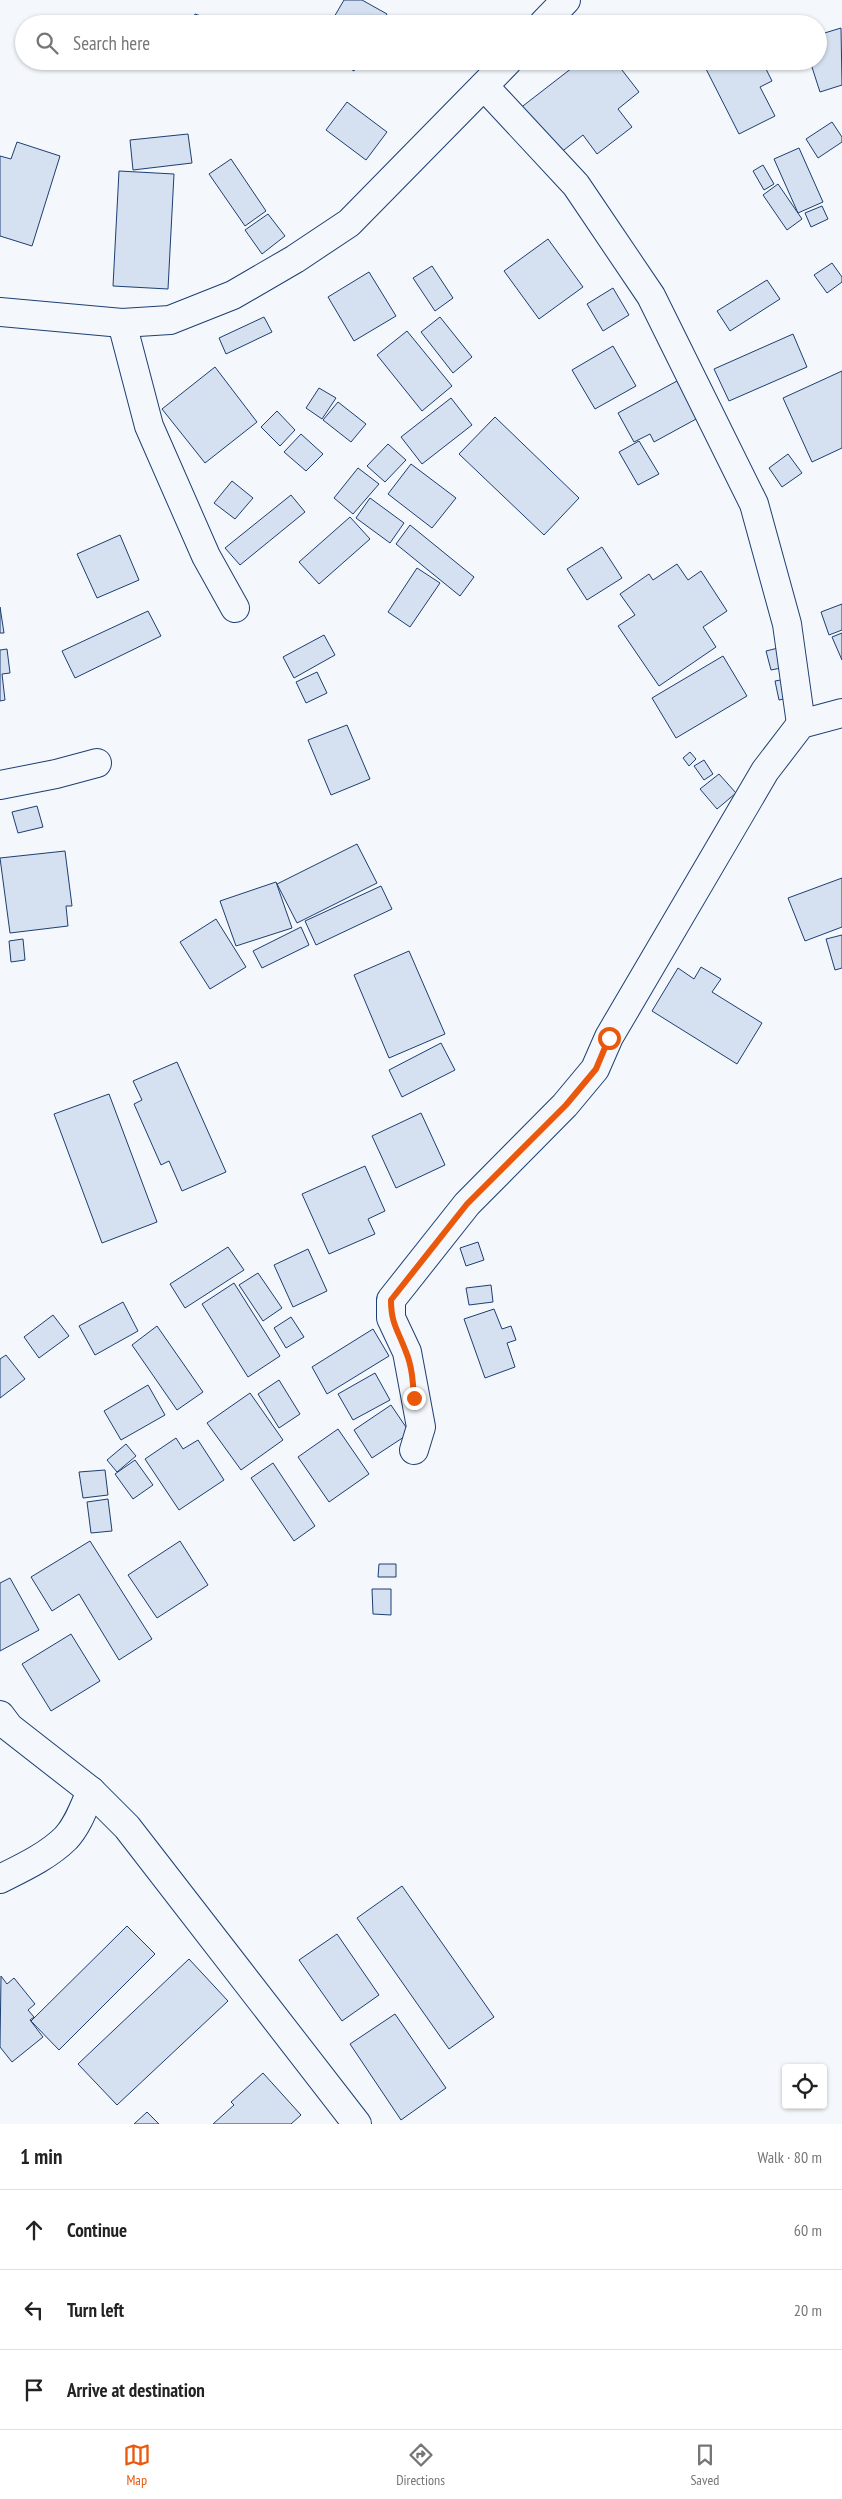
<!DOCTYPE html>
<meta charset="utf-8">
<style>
:root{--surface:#fff;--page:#f6f6f6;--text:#222;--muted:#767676;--line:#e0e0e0;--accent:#ea580c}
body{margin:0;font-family:"PT Sans Narrow",sans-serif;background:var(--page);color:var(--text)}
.controls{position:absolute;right:15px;bottom:15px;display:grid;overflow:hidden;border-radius:5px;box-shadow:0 1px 4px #0004}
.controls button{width:45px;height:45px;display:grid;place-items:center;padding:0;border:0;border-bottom:1px solid var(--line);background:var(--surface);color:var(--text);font:25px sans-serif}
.stop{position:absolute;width:15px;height:15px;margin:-11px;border:4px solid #ea580c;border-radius:50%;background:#fff}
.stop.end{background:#ea580c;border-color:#fff;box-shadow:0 1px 5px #0008}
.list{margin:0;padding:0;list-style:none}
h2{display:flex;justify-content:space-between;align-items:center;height:65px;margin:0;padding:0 20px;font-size:21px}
h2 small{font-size:16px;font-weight:400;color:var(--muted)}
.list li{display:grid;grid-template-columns:32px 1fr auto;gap:15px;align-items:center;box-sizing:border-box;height:80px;padding:0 20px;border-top:1px solid var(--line)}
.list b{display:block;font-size:19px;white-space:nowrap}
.list em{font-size:16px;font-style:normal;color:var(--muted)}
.icon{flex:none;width:28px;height:28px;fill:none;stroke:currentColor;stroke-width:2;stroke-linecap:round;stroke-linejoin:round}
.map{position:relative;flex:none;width:842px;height:2124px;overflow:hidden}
.search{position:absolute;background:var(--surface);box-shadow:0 1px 4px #0004;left:15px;right:15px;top:15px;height:55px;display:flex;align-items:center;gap:12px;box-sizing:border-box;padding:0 18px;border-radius:28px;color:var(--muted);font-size:19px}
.sheet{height:305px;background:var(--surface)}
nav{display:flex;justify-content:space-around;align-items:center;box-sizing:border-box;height:70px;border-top:1px solid var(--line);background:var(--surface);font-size:14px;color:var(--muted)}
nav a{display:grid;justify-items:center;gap:2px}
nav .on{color:var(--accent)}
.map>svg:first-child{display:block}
.building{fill:#d5e0f0;stroke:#1d3f73}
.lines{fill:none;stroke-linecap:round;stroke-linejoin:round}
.minor-casing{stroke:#1d3f73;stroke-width:30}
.minor{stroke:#f4f7fb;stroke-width:28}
.route{stroke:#ea580c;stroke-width:6}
</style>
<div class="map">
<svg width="842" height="2124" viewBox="0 0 842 2124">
<rect width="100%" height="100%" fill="#f4f7fb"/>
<g class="building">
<polygon points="344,0 362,0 387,14 381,24 330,24"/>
<polygon points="195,14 213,20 211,24 192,24"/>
<polygon points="841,28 842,85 820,92 810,61 818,61 818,35"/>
<polygon points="337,61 359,61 354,71"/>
<polygon points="581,61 615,61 639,92 618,109 632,127 597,154 583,135 555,157 519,109"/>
<polygon points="717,61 762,61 772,81 760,87 775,116 739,134 705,67"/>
<polygon points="347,102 387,132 366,160 326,130"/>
<polygon points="832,122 842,137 842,142 818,158 806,139"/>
<polygon points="188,134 192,163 133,170 130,140"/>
<polygon points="17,142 60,156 32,246 0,236 0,156 11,159"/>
<polygon points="799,148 823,202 798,213 774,159"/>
<polygon points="231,159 266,211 245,226 209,174"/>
<polygon points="763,165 774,184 764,190 753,171"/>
<polygon points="119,171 174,174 168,289 113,286"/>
<polygon points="778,184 802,219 787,230 763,195"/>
<polygon points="822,206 828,219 811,227 805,213"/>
<polygon points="268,214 285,236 262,254 245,230"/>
<polygon points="548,239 583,287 539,319 504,271"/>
<polygon points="832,263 842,277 842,282 827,293 814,275"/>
<polygon points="432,266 453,298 435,311 413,278"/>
<polygon points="369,272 396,316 354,341 328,297"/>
<polygon points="767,280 780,299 730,331 717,311"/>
<polygon points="613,288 629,315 603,331 587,304"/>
<polygon points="264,317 272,332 226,354 219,338"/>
<polygon points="440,317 472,357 453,373 421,332"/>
<polygon points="407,331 452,386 422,411 377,355"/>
<polygon points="793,334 807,367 729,401 714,369"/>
<polygon points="613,346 636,386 595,409 572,370"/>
<polygon points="215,367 257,422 205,463 162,409"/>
<polygon points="842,371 842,448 812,462 783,398"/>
<polygon points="677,381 698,418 654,442 650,434 634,442 618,413"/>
<polygon points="319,388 336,398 322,419 306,408"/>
<polygon points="451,398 472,425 422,464 401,437"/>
<polygon points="338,402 366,424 351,442 323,420"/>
<polygon points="277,411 295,430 280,446 261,427"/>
<polygon points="495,417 579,498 544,535 459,454"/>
<polygon points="301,434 323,454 306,471 284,452"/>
<polygon points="639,441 659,474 638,485 619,452"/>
<polygon points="388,444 406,460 385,482 367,466"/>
<polygon points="788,454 802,473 782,487 769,468"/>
<polygon points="411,464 456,498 432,528 388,494"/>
<polygon points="358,468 379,484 353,514 334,498"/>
<polygon points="232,481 253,498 235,519 214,503"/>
<polygon points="291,495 305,512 240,565 225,548"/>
<polygon points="370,498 404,523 390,543 356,518"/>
<polygon points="350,517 370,539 319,584 299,562"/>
<polygon points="410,525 474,577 460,596 396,544"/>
<polygon points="120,535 139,580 97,598 77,554"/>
<polygon points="602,547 622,578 587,600 567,569"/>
<polygon points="677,564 688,580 701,571 727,611 703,627 716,647 659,686 618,626 635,615 620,594 649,574 653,580"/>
<polygon points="417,568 440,583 410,627 388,612"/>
<polygon points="842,604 842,630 829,635 821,612"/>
<polygon points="0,607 4,633 0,633"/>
<polygon points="148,611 161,636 75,678 62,651"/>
<polygon points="842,633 842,660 832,637"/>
<polygon points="324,635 335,655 294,678 283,657"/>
<polygon points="786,646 791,666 771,670 766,651"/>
<polygon points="7,649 10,673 2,674 5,700 0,701 0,650"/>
<polygon points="723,656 747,696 676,738 652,698"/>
<polygon points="317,672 327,693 306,703 296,682"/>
<polygon points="792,678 797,696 779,700 775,681"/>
<polygon points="347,725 370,779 331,795 308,740"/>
<polygon points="690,752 696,759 689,766 683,758"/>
<polygon points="704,760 713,774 704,780 694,766"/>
<polygon points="719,774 736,793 717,809 700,789"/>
<polygon points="37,806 43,827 18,833 12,812"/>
<polygon points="357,844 377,883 297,923 277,884"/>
<polygon points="65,851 72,906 66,906 68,926 10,933 0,858"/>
<polygon points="842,878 842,927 805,941 788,898"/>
<polygon points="276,882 292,928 236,946 220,901"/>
<polygon points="381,886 392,909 316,945 305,921"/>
<polygon points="216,919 246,967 210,989 180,942"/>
<polygon points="301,927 309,945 262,968 253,951"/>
<polygon points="842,935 842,968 835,970 826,939"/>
<polygon points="23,939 25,960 11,962 9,941"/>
<polygon points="409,951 445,1034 389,1058 354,975"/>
<polygon points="701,967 721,979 712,992 762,1023 737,1064 652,1011 678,968 694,979"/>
<polygon points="441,1043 455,1070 402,1097 389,1070"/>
<polygon points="177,1062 226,1172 182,1191 169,1161 161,1165 134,1104 142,1100 133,1081"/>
<polygon points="109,1094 157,1222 102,1243 54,1114"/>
<polygon points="421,1113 445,1165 396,1188 372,1136"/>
<polygon points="365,1166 385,1211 368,1219 375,1234 329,1254 302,1194"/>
<polygon points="478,1242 484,1260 466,1266 460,1248"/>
<polygon points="228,1247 244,1270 185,1308 170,1284"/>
<polygon points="308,1249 327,1291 293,1307 274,1265"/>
<polygon points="258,1273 282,1308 263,1321 239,1285"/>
<polygon points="234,1283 280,1356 248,1377 202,1304"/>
<polygon points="491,1285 493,1302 469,1305 466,1288"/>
<polygon points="123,1302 138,1331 95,1355 79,1326"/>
<polygon points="494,1309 502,1329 511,1326 516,1340 507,1343 515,1367 485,1378 464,1319"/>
<polygon points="53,1315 69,1336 39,1358 24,1337"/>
<polygon points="291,1317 304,1337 286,1348 274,1328"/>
<polygon points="157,1326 203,1392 177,1410 132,1345"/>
<polygon points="373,1329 389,1356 327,1394 312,1367"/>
<polygon points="6,1355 25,1379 0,1398 0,1359"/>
<polygon points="375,1373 390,1400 353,1420 338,1394"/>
<polygon points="279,1380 300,1414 279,1428 258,1394"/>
<polygon points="148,1385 165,1415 121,1440 104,1411"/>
<polygon points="250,1393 283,1440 241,1470 207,1423"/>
<polygon points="391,1405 410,1433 372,1458 354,1430"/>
<polygon points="338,1429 369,1474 329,1502 298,1457"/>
<polygon points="176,1438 183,1449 198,1440 224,1480 179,1510 145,1459"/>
<polygon points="126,1444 136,1456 117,1472 107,1460"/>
<polygon points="135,1460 153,1485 133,1499 115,1474"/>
<polygon points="273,1463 315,1526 294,1541 251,1478"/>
<polygon points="105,1470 108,1495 83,1498 79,1472"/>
<polygon points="108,1499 112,1531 91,1533 87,1502"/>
<polygon points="90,1541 152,1639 119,1660 79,1594 52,1611 31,1577"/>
<polygon points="180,1541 208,1585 157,1618 128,1575"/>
<polygon points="379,1564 396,1564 396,1577 378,1577"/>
<polygon points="10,1578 39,1630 0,1651 0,1583"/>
<polygon points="372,1589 391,1589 391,1615 373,1614"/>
<polygon points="71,1634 100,1681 51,1711 22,1664"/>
<polygon points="402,1886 494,2017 449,2049 357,1918"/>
<polygon points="127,1926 155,1954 59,2050 31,2021"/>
<polygon points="337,1934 379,1995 342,2021 299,1960"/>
<polygon points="189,1959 228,2001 117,2105 78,2064"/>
<polygon points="1,1976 7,1984 14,1978 35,2004 28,2010 34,2017 30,2020 43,2037 12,2062 0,2047"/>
<polygon points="395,2014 446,2088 401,2120 350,2044"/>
<polygon points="263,2073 301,2115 291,2124 213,2124 234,2105 231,2102"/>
<polygon points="147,2112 159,2124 134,2124"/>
</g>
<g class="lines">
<defs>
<g id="minor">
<polyline points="543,24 566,0"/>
<polyline points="484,86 576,185 651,296 754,504 787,624 801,724"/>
<polyline points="0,312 122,323 170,320 233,295 295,259 349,223 508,61"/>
<polyline points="122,323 149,426 206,556 235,608"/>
<polyline points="0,785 56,774 97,763"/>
<polyline points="414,1450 421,1427 407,1352 391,1318 391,1300 467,1204 565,1105 595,1069 609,1037 765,771 801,724 842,713"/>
<polyline points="0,1715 9,1727 91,1791 127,1827 357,2124"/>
<path d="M 0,1879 C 22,1868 48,1856 66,1838 C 78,1825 84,1807 91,1791"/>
</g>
</defs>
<use href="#minor" class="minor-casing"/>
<use href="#minor" class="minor"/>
</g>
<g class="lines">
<path class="route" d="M 414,1398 C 413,1382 412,1366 406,1352 C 398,1330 391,1324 391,1300 L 467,1204 L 566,1105 L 596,1069 L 609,1038"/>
</g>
</svg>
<div class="controls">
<button><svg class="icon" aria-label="locate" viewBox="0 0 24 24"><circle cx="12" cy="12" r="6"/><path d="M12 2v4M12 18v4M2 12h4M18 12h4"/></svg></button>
</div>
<div class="stop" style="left:609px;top:1038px"></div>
<div class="stop end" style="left:414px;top:1398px"></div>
<div class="search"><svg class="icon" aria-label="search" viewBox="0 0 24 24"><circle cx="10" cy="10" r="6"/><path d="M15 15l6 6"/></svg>Search here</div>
</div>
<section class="sheet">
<h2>1 min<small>Walk · 80 m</small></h2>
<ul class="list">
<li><svg class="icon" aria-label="ahead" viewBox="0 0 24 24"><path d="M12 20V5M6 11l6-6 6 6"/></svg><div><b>Continue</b></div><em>60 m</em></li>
<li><svg class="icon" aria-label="left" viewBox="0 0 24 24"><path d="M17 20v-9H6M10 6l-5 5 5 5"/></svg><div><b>Turn left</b></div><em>20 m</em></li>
<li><svg class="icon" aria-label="arrive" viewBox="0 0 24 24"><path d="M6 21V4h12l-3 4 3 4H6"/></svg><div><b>Arrive at destination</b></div></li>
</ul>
</section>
<nav>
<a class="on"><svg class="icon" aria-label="map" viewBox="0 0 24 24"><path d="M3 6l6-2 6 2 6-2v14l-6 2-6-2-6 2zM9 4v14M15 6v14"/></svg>Map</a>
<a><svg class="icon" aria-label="directions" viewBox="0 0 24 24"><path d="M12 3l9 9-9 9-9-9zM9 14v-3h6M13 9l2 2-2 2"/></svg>Directions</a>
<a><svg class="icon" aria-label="saved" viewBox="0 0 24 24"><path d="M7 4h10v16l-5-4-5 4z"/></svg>Saved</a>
</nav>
